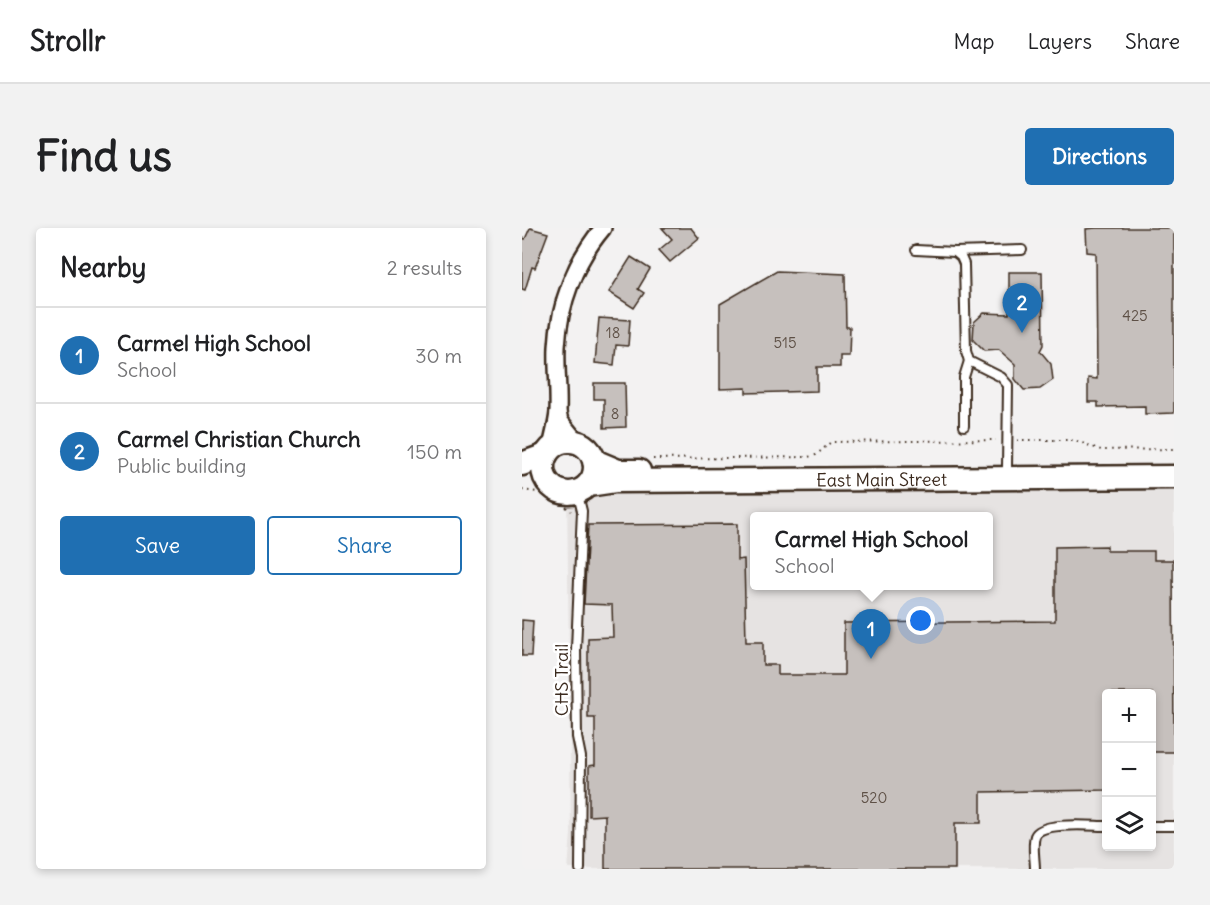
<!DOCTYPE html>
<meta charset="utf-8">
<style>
:root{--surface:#fff;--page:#f2f2f2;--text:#202124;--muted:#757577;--line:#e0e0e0;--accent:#1f6fb2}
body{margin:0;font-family:Delius,sans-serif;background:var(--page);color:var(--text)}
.controls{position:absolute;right:18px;bottom:18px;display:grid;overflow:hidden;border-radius:6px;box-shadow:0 3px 9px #0003}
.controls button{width:54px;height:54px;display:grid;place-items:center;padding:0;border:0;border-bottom:2px solid var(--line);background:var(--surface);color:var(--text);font:30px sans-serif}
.you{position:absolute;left:399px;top:393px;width:21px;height:21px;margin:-15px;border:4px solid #fff;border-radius:50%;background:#1a73e8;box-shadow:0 0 0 9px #1a73e833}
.badge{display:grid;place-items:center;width:39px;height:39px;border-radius:50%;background:var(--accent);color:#fff;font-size:20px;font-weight:700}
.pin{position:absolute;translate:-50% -50px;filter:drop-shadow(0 2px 3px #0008)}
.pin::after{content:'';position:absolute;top:32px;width:21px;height:18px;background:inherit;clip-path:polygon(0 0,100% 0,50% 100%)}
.popup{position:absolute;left:228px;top:284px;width:243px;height:78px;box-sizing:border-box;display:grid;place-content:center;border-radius:6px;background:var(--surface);filter:drop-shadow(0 2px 4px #0005);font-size:20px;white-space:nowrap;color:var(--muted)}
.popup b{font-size:22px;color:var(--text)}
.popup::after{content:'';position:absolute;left:50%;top:100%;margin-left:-12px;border:12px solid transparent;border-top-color:var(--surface)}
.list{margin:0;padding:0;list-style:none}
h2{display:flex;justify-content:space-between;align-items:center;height:78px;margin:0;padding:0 24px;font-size:26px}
h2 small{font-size:20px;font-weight:400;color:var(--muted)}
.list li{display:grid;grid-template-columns:39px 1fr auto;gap:18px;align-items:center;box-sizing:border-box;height:96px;padding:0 24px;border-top:2px solid var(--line)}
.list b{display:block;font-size:22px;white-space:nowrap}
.list p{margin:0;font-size:20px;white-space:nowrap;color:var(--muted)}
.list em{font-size:20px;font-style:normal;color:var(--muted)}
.actions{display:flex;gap:12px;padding:18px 24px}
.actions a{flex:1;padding:14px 0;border:2px solid var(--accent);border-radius:6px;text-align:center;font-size:21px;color:var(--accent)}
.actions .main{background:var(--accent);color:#fff}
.icon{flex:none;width:33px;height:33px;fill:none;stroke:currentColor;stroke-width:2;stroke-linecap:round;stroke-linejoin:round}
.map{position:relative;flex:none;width:652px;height:641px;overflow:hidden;border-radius:6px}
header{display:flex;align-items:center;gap:36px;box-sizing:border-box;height:84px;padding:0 30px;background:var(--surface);border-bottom:2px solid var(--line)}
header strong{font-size:28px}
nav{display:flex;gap:33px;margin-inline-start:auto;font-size:21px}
.intro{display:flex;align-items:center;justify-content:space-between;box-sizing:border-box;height:144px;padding:0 36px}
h1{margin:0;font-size:42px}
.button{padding:15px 27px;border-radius:6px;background:var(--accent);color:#fff;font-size:21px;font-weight:700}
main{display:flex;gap:36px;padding:0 36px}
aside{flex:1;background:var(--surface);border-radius:6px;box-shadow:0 3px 9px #0003}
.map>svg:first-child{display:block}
.built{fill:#e6e3e2;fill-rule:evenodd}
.building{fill:#c6c0bd;stroke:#3b2a1e;stroke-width:1.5}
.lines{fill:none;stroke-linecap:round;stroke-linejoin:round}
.service-casing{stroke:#3b2a1e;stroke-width:12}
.minor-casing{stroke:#3b2a1e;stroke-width:20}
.secondary-casing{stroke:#3b2a1e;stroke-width:27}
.path{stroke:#3b2a1e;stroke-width:2;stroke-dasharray:1.5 4.5;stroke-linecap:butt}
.service{stroke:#fff;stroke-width:8}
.minor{stroke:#fff;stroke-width:15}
.secondary{stroke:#fff;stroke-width:22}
.labels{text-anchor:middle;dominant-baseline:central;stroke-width:5;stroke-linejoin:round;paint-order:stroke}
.number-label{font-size:15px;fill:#5e5046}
.street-label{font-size:18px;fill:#3b2a1e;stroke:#fff}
</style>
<header>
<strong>Strollr</strong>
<nav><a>Map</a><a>Layers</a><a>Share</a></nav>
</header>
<div class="intro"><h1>Find us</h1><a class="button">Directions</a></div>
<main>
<aside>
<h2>Nearby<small>2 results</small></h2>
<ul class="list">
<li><span class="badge">1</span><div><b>Carmel High School</b><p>School</p></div><em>30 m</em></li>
<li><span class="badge">2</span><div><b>Carmel Christian Church</b><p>Public building</p></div><em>150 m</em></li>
</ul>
<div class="actions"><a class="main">Save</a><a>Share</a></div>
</aside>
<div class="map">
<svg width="652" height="641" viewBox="0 0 652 641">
<rect width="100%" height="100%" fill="#f3f2f2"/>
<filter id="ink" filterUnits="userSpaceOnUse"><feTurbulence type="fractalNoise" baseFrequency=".0167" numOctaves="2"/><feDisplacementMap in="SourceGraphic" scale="12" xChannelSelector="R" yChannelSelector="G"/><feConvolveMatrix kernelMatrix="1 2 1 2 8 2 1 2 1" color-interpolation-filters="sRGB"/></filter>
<g filter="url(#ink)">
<path class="built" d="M 652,261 L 652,641 L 46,641 L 49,606 L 45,263 L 261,265 ZM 232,288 L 466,288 L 466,358 L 232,358 ZM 584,466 L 630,466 L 630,618 L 584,618 Z"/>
<g class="building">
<polygon points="8,0 26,5 13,40 10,39 3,62 0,61 0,10 3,11"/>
<polygon points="140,0 169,0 177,10 148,34 137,22 150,11"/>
<polygon points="574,0 652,0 652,185 623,186 623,178 576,179 576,174 566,174 566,150 575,151 574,25 565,24 564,1"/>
<polygon points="109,29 128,41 116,61 122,65 112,80 87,64"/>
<polygon points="255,43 323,46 324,99 328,99 327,128 318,128 318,139 295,139 295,163 224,165 224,160 198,161 198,76"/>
<polygon points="487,44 520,44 521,117 518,123 529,136 531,152 518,161 502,162 493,151 493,136 477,122 462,123 451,112 452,94 462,85 487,86"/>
<polygon points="77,90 108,92 106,118 94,117 92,137 73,135"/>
<polygon points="72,155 103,155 104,199 82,200 82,171 72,171"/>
<polygon points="215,296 215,332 222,331 224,414 241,414 241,437 256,437 256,447 322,447 322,395 533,393 533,319 585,318 585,323 632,323 632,332 651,332 652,524 630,524 630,465 585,465 585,562 459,564 459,595 433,595 433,641 83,641 83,587 67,588 67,538 73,537 73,490 66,490 66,410 91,409 90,377 62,376 66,297"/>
<polygon points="0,392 11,393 9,428 0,428"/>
</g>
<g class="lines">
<defs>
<g id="service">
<polyline points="394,22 433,24 439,29 442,36 444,123 447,133 479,149 486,157 485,240"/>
<polyline points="433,24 500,22"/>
<polyline points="442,198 442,149 447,133"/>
<polyline points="55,263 60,283 54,421 55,509 59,529 58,641"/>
<polyline points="630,598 652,598"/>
<path d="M 513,641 C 513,631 510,618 513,608 C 519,593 569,598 584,598"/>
</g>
<g id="minor">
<polyline points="36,185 38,193 55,214"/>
<path d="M 29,220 C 31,209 35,196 36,184 C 37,162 34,140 35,119 C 37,76 53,33 81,0"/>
</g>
<g id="secondary">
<circle cx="47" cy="239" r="26"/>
<polyline points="72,233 96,243 117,243"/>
<polyline points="0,236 24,227"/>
<path id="s1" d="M 66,257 L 93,253 L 652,249"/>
</g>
</defs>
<use href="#service" class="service-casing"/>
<use href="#minor" class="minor-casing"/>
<use href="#secondary" class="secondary-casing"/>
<g class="path">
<polyline points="495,212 552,212 579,222 652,221"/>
<polyline points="131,231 286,229 294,227 309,214 474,212"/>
<polyline points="0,262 15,264 38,274 49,283"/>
</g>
<use href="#service" class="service"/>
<use href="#minor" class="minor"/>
<use href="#secondary" class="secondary"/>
</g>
</g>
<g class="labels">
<g class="number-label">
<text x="613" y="87">425</text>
<text x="91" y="104">18</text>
<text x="263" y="114">515</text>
<text x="93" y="185">8</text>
<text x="352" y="569">520</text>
</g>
<g class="street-label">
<text stroke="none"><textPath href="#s1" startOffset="294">East Main Street</textPath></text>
<text transform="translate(39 452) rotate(-90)">CHS Trail</text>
</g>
</g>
</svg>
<div class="controls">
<button>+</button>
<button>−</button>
<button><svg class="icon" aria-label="layers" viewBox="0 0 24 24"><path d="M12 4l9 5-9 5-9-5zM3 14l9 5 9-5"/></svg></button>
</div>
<div class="you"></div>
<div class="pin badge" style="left:349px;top:431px">1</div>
<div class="popup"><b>Carmel High School</b>School</div>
<div class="pin badge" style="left:500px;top:105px">2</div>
</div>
</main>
